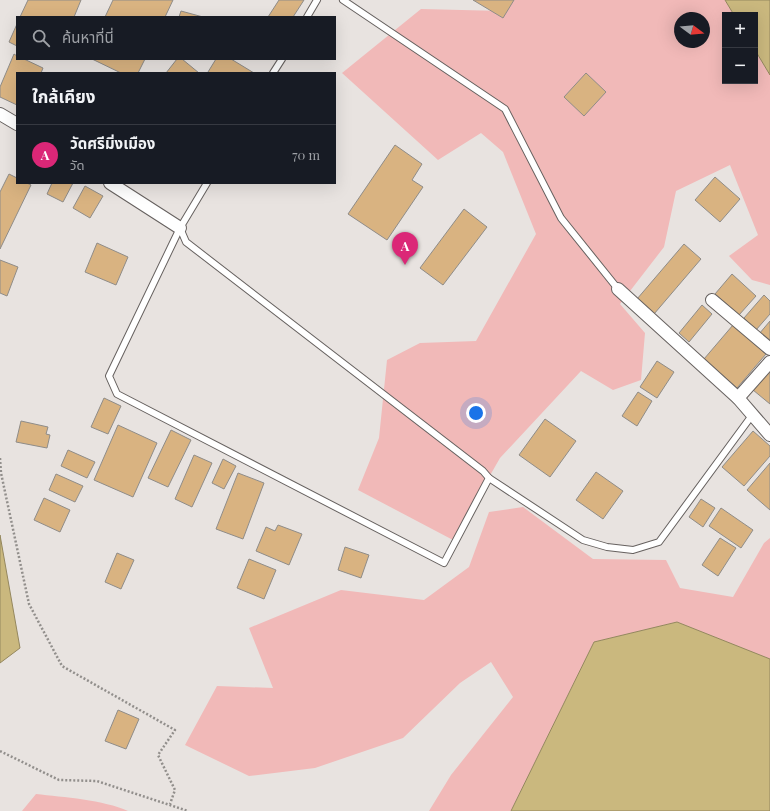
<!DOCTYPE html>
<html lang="th">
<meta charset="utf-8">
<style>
:root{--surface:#171b24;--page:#242831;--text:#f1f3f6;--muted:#9ea1a6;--line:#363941;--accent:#db2777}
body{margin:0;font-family:"Playfair Display","Noto Sans Thai",serif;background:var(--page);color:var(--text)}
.controls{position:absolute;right:12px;top:12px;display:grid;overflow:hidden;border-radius:0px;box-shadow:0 4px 16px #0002}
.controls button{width:36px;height:36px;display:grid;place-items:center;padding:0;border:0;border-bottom:1px solid var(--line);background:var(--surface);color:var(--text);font:20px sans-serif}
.compass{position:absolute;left:674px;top:12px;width:36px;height:36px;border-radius:50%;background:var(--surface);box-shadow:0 4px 16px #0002;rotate:106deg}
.you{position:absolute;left:476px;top:413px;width:14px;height:14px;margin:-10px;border:3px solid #fff;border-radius:50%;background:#1a73e8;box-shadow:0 0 0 6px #1a73e833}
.badge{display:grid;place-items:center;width:26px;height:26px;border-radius:50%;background:var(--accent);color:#fff;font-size:13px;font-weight:700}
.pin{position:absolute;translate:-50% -33px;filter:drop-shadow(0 1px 2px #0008)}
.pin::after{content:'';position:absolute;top:21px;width:14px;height:12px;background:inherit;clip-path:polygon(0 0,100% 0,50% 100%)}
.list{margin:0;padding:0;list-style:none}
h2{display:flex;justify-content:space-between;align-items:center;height:52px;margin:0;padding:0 16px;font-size:17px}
h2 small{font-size:13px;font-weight:400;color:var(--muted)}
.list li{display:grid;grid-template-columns:26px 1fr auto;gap:12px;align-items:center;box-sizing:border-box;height:60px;padding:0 16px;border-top:1px solid var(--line)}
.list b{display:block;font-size:15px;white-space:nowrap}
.list p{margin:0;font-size:13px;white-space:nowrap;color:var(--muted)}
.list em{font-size:13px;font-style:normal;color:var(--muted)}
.icon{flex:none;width:22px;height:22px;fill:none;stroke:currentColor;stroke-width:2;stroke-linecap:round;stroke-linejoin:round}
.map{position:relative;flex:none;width:770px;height:811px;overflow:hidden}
.search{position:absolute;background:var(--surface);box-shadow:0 4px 16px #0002;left:16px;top:16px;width:320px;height:44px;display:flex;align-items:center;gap:10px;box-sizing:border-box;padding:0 14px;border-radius:0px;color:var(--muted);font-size:15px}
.panel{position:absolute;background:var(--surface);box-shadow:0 4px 16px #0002;left:16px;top:72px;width:320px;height:112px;border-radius:0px}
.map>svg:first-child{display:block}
.green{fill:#f1b9b8;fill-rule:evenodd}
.water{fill:#cab87e;stroke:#94875e}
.building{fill:#d9b381;stroke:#8f8c88}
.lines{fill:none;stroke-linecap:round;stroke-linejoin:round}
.service-casing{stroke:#66615f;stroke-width:8}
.minor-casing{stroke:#66615f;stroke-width:14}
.path{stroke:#928f8c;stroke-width:2.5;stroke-dasharray:2 2;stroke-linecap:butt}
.service{stroke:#fff;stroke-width:6}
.minor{stroke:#fff;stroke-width:12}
</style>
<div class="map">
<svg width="770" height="811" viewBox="0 0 770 811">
<rect width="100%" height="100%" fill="#e8e3e0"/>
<g class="green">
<path d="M 509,0 L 725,0 L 734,15 L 725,15 L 725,81 L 755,81 L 755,50 L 770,75 L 770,285 L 752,280 L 729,256 L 758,235 L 730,165 L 676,191 L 664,247 L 620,304 L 645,333 L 641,380 L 613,390 L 581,371 L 500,458 L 453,540 L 358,490 L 379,438 L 387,360 L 420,343 L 476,341 L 536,234 L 503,152 L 481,133 L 438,160 L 342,73 L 421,9 L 502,11 ZM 680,18 L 704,18 L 704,42 L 680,42 Z"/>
<polygon points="523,507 593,559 666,560 680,588 733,597 764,543 770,538 770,659 677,622 594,642 511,811 429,811 451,775 513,697 491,662 460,683 403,738 315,768 249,776 185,745 217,686 273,688 249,628 341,590 424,600 469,567 489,512"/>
<path d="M 36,794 C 63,797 104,800 128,811 L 22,811 Z"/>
</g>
<g class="water">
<polygon points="725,0 770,0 770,75 755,50 755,15 734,15"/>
<polygon points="0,535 20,648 0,663"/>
<polygon points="677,622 770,659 770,811 511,811 594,642"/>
</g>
<g class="building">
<polygon points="28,0 81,0 74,17 20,17"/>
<polygon points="113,0 173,0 165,17 105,17"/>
<polygon points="279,0 304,0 293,17 268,17"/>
<polygon points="473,0 514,0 503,18"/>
<polygon points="181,11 203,17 179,17"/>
<polygon points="17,24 17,46 9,42"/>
<polygon points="14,54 17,56 17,59 24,59 43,68 41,73 17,73 17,105 0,97 0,87"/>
<polygon points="92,59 145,59 138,73 121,73"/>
<polygon points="177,59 182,59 199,73 166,73"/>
<polygon points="216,59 231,59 254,73 209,73 208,72"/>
<polygon points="586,73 606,92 584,116 564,97"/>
<polygon points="395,145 422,164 412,180 423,187 387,240 348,214"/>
<polygon points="9,174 17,178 17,183 27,183 31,185 0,249 0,192"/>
<polygon points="715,177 740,199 720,222 695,200"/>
<polygon points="52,183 73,183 63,202 47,194"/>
<polygon points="85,186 103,196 90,218 73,208"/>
<polygon points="464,209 487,227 443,285 420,268"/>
<polygon points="97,243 128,257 116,285 85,272"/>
<polygon points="684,244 701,259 654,314 637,299"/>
<polygon points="0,260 18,267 7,296 0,293"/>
<polygon points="732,274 756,296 739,315 715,294"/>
<polygon points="764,295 770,301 770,314 756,330 744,318"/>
<polygon points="702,305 712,314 689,342 679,333"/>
<polygon points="770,321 770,343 759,334"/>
<polygon points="733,325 766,354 737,388 704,359"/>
<polygon points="657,361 674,372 657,398 640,387"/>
<polygon points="770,370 770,404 753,390"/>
<polygon points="638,392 652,401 637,426 622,416"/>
<polygon points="104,398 121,406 108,434 91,427"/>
<polygon points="545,419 576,441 550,477 519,455"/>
<polygon points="21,421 48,427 46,434 50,435 47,448 16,442"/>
<polygon points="118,425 157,443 133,497 94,480"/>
<polygon points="171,430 191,440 168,487 148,478"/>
<polygon points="753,431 770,446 770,456 744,486 722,467"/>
<polygon points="68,450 95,462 87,478 61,466"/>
<polygon points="194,455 212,463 192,507 175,499"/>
<polygon points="223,459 236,466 224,489 212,483"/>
<polygon points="770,463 770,510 747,490"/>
<polygon points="596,472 623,491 603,519 576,500"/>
<polygon points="238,473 264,483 243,539 216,529"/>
<polygon points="56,474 83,486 75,502 49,490"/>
<polygon points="44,498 70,510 60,532 34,520"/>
<polygon points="701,499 715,508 703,527 689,517"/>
<polygon points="721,508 753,530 741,548 709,526"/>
<polygon points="278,525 302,534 289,565 256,551 266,527 275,531"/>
<polygon points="720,538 736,548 718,576 702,565"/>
<polygon points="345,547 369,555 361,578 338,570"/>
<polygon points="117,553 134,560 121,589 105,582"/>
<polygon points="249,559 276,570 264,599 237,588"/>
<polygon points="118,710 139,719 126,749 105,741"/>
</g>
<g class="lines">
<defs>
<g id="service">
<polyline points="343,0 505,109 561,218 618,289"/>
<polyline points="307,17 317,0"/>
<polyline points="273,73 282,59"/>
<polyline points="207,183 180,228 109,376 117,394 444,563 489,478 583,540 607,547 633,550 659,542 753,414"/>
<polyline points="180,228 186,242 483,471 489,478"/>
</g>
<g id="minor">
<polyline points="0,114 17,124"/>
<polyline points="110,183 180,228"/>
<polyline points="618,289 738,398 770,435"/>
<polyline points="712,300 770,349"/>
<polyline points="738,398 770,362"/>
</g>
</defs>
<use href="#service" class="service-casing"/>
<use href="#minor" class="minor-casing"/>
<g class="path">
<polyline points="0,458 1,473 29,604 62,666 175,730 158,755 175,790 170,804"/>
<polyline points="0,751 59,780 97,781 188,811"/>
</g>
<use href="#service" class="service"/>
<use href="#minor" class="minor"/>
</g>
</svg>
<div class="controls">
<button>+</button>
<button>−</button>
</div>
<svg class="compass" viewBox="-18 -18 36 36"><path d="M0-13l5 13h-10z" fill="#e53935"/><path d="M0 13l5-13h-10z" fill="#9ea1a6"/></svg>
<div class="you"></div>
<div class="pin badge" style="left:405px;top:265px">A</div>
<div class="search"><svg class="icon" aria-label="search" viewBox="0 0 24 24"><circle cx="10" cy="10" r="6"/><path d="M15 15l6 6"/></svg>ค้นหาที่นี่</div>
<section class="panel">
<h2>ใกล้เคียง<small></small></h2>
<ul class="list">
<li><span class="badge">A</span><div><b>วัดศรีมิ่งเมือง</b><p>วัด</p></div><em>70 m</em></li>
</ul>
</section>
</div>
